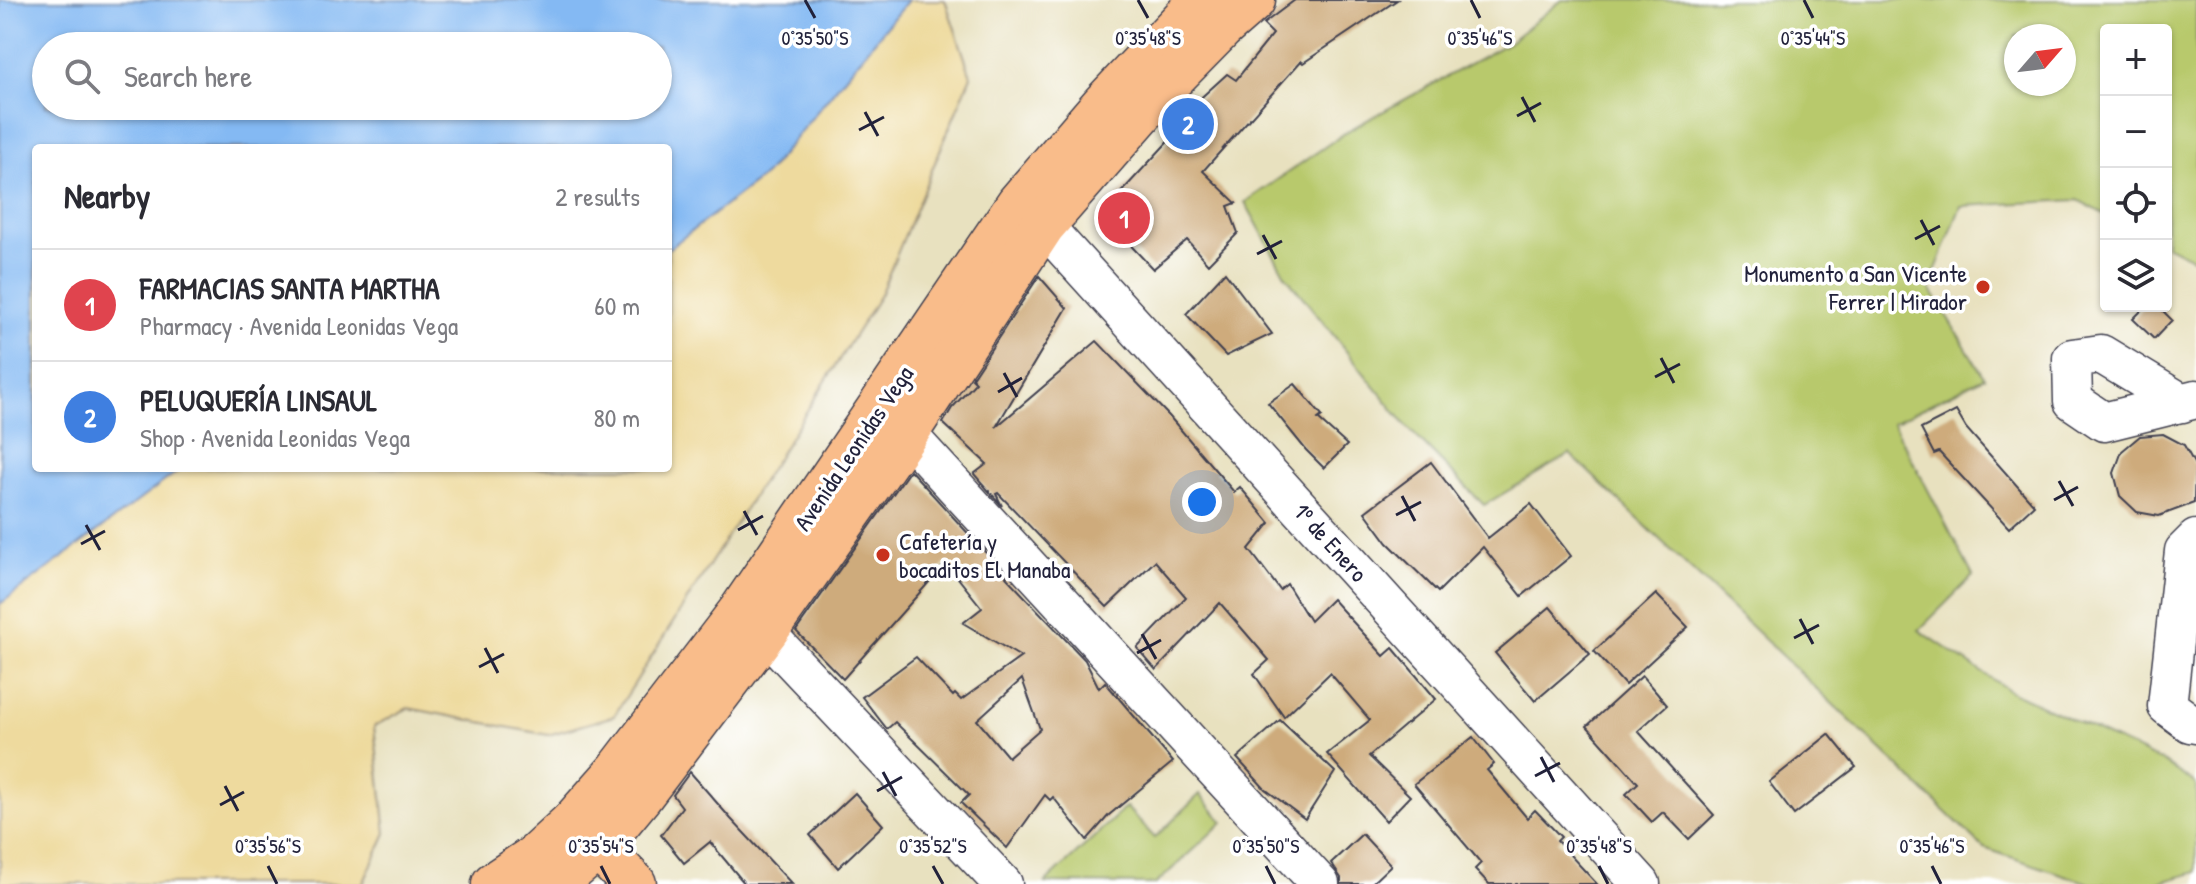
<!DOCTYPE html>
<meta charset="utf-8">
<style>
:root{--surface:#fff;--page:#f7f7f7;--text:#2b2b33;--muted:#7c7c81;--line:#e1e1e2;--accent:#ea580c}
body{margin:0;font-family:"Patrick Hand",sans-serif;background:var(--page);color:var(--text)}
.controls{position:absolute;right:24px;top:24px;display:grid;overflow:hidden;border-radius:8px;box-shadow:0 2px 6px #0004}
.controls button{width:72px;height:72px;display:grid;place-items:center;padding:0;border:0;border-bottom:2px solid var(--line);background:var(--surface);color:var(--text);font:40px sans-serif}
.compass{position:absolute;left:2004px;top:24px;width:72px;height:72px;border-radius:50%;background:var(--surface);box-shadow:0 2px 6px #0004;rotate:62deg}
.you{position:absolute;left:1202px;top:502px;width:28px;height:28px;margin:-20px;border:6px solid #fff;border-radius:50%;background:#1a73e8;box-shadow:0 0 0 12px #1a73e833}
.badge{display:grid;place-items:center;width:52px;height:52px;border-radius:50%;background:var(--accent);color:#fff;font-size:26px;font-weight:700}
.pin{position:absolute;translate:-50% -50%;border:4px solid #fff;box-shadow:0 2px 8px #0006}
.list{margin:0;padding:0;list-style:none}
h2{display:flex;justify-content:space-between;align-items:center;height:104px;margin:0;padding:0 32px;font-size:34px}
h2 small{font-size:26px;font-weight:400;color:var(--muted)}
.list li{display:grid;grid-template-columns:52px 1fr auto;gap:24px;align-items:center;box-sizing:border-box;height:112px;padding:0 32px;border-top:2px solid var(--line)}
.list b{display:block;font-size:30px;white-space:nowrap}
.list p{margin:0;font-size:26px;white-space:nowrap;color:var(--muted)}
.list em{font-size:26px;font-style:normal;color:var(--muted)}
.icon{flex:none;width:44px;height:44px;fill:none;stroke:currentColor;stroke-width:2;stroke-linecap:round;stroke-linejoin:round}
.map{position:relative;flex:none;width:2196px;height:884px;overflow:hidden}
.search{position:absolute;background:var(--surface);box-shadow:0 2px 6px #0004;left:32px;top:32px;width:640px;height:88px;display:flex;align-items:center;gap:20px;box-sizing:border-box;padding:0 28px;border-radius:44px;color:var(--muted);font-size:30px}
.panel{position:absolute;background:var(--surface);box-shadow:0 2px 6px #0004;left:32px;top:144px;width:640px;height:328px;border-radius:8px}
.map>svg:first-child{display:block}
.green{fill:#b8c96c;stroke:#6d7654;stroke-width:2;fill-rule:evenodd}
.sand{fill:#eeda9e;stroke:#887e6c;stroke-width:2}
.water{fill:#84b9f3;stroke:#536e97;stroke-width:2;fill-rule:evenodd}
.building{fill:#ceab7c;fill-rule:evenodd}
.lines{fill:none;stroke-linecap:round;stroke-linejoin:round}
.minor-casing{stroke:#403f4f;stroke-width:41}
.major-casing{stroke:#403f4f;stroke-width:47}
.highway-casing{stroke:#403f4f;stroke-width:47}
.minor{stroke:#fff;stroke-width:38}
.major{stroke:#f9bc8a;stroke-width:44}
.highway{stroke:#f9bc8a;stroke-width:44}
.ticks{fill:none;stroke:#22223b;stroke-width:3}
.poi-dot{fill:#c8321e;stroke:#fff;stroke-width:3}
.labels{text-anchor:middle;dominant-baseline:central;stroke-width:7;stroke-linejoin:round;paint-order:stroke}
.poi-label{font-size:24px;fill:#22223b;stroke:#fff;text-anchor:end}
.street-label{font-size:24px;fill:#22223b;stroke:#fff}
.ticks-label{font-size:20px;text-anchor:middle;fill:#22223b;stroke:#fff;stroke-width:7;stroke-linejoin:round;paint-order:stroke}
</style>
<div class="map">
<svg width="2196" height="884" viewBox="0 0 2196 884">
<rect width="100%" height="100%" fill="#fff"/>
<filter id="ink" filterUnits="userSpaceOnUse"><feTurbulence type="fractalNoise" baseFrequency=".0125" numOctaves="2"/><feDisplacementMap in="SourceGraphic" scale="16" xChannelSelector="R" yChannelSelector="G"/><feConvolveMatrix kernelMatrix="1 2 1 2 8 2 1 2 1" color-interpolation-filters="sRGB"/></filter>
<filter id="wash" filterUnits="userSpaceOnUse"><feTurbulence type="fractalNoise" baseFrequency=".006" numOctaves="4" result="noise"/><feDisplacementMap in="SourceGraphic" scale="32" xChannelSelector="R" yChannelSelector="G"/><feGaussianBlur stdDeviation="1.8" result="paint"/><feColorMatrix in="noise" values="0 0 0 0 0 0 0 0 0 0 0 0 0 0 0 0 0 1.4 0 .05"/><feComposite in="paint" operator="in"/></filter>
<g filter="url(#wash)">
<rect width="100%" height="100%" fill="#e8e1bf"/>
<g class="green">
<path d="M 1562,0 L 2196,0 L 2196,260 L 2166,245 L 2166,30 L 2106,30 L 2106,215 L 2078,200 L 1961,206 L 1929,287 L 1984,377 L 1893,423 L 1973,576 L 1919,630 L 2010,691 L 2161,761 L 2196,784 L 2196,872 L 2155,884 L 2091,884 L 1984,848 L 1570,454 L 1484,505 L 1408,428 L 1285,275 L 1245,202 L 1349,130 L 1508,43 ZM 2016,36 L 2064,36 L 2064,84 L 2016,84 Z"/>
<polygon points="1200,794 1223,822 1156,884 1045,883 1126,807 1155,838"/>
</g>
<polygon class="sand" points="908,0 945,0 971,76 880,295 614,716 548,735 408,708 374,726 386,833 363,884 0,884 0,604 182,468 668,468 668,249 765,175"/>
<path class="water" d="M 0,0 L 908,0 L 765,175 L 668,249 L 668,148 L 36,148 L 36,468 L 182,468 L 0,604 ZM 46,46 L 658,46 L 658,106 L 46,106 Z"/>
<g id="blocks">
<g class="building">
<polygon points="1295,0 1397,0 1303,63 1301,61 1203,171 1236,203 1228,206 1238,233 1208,264 1187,240 1153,269 1101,214 1187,121 1183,114 1227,74 1236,80 1273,34 1263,24"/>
<polygon points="1225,272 1272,334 1226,356 1186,314"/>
<polygon points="1039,276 1067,308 996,427 1097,341 1169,416 1234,492 1240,487 1270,523 1249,549 1280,590 1287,584 1310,621 1332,599 1384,656 1393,648 1436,699 1369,756 1410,796 1386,821 1327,754 1370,720 1330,673 1284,717 1254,674 1269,660 1220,603 1156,670 1137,648 1186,597 1155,561 1107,607 998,493 996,494 1002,506 974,474 987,464 943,423 952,408 976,382 972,378"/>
<polygon points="2146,306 2158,306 2172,320 2154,339 2133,319"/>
<polygon points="1295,384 1322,416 1318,419 1347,445 1324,468 1306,450 1268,403"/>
<polygon points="1956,411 1966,428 2034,505 2009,528 1939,452 1934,454 1921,429"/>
<polygon points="2163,434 2184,445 2195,465 2194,503 2159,516 2137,512 2120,496 2114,473 2122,451 2140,436"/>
<polygon points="1431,462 1488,538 1531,504 1571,556 1522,596 1483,547 1438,592 1388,543 1365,512"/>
<path d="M 910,470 L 1007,576 L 1006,577 L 1085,660 L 1099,688 L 1105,682 L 1173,762 L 1109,815 L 1087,840 L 1053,797 L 1050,800 L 1045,795 L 1007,848 L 961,803 L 969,795 L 895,722 L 887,729 L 862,697 L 916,657 L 953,696 L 955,694 L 961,700 L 1021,657 L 963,623 L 982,608 L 946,563 L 843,679 L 796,631 ZM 1022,679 L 1040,729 L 1008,757 L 977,720 Z"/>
<polygon points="1656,594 1688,627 1625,685 1594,651"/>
<polygon points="1550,607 1590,654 1535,701 1495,653"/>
<polygon points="1642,676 1667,705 1638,731 1714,815 1689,839 1663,812 1652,822 1626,794 1638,783 1587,726"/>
<polygon points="1280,720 1335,772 1305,819 1265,789 1237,758"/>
<polygon points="1829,734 1856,767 1794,815 1769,782"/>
<polygon points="1473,737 1494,764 1487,770 1527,818 1535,810 1561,837 1557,841 1597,884 1489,884 1475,869 1481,863 1414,784"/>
<polygon points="690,772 731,819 792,884 745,884 710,842 684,863 661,835 682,807 673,795"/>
<polygon points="855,793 883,825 838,868 810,835"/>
<polygon points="1362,834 1391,865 1371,884 1341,884 1341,878 1331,863"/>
</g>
</g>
</g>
<g filter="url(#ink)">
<use href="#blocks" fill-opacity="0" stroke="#403f4f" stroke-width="2"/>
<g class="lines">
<defs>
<g id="minor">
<polyline points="1021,205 1043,225 1641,884"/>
<polyline points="2182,403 2101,354 2072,358 2073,401 2104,422 2196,399"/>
<polyline points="906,433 1320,884"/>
<polyline points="2196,539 2184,551 2167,706 2190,723 2196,724"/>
<polyline points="765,632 1003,884"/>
</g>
<polyline id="major" points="573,822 634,884"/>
<g id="highway">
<polyline points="494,884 536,856 573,822 619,770 741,611 1019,203 1103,105 1202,0"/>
<polyline points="555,884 598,847 641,795 765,632 906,433 1043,225 1168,82 1221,28 1253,0"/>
</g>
</defs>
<use href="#minor" class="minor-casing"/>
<use href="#major" class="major-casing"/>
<use href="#highway" class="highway-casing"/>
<use href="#minor" class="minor"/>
<use href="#major" class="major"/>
<use href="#highway" class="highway"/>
</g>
</g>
<path class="ticks" d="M 805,0 L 815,18M 1138,0 L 1148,18M 1471,0 L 1480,18M 1804,0 L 1813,18M 1522,97 L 1535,122M 865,112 L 878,136M 1517,116 L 1541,103M 859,130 L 884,117M 1921,220 L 1934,245M 1263,235 L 1276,259M 1915,239 L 1940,226M 1257,254 L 1282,241M 1661,358 L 1674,383M 1004,373 L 1017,397M 1655,377 L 1680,364M 998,392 L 1022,378M 2059,481 L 2073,506M 1402,496 L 1415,521M 2054,500 L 2078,487M 744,511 L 757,535M 1396,515 L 1421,502M 86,525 L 100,550M 738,530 L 763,516M 81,544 L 105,531M 1800,619 L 1813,644M 1142,634 L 1156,659M 1794,638 L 1819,625M 485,648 L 498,673M 1137,653 L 1161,640M 479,667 L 504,654M 1541,757 L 1554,782M 883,772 L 896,796M 1535,776 L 1560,763M 225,786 L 238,811M 877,791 L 902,777M 220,805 L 244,792M 268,866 L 277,884M 601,866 L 610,884M 933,866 L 943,884M 1266,866 L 1275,884M 1599,866 L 1608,884M 1932,866 L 1941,884"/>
<g class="poi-dot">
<circle cx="1983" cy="287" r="8"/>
<circle cx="883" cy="555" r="8"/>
</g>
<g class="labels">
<g class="poi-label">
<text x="1967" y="273">Monumento a San Vicente<tspan x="1967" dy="28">Ferrer | Mirador</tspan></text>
<text x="899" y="541" text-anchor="start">Cafetería y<tspan x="899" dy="28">bocaditos El Manaba</tspan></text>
</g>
<g class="street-label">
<text transform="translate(853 448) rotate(-56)">Avenida Leonidas Vega</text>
<text transform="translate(1331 542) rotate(48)">1º de Enero</text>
</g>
</g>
<g class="ticks-label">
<text x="815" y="45">0°35'50"S</text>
<text x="1148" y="45">0°35'48"S</text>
<text x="1480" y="45">0°35'46"S</text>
<text x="1813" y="45">0°35'44"S</text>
<text x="268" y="853">0°35'56"S</text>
<text x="601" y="853">0°35'54"S</text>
<text x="933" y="853">0°35'52"S</text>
<text x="1266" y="853">0°35'50"S</text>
<text x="1599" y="853">0°35'48"S</text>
<text x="1932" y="853">0°35'46"S</text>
</g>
</svg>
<div class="controls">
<button>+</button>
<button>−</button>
<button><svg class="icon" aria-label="locate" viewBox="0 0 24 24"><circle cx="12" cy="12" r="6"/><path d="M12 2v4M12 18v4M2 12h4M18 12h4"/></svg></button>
<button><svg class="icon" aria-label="layers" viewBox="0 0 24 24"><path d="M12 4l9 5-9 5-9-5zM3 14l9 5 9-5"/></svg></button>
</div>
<svg class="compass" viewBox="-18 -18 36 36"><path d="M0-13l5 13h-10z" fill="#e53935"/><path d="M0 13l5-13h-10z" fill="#7c7c81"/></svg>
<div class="you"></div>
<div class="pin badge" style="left:1124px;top:218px;background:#e0444e">1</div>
<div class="pin badge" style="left:1188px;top:124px;background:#3f7fe0">2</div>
<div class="search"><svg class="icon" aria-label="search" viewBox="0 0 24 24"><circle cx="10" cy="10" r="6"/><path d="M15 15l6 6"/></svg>Search here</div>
<section class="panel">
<h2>Nearby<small>2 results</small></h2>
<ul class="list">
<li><span class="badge" style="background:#e0444e">1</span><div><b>FARMACIAS SANTA MARTHA</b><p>Pharmacy · Avenida Leonidas Vega</p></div><em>60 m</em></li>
<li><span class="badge" style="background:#3f7fe0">2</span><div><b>PELUQUERÍA LINSAUL</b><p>Shop · Avenida Leonidas Vega</p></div><em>80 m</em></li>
</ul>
</section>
</div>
